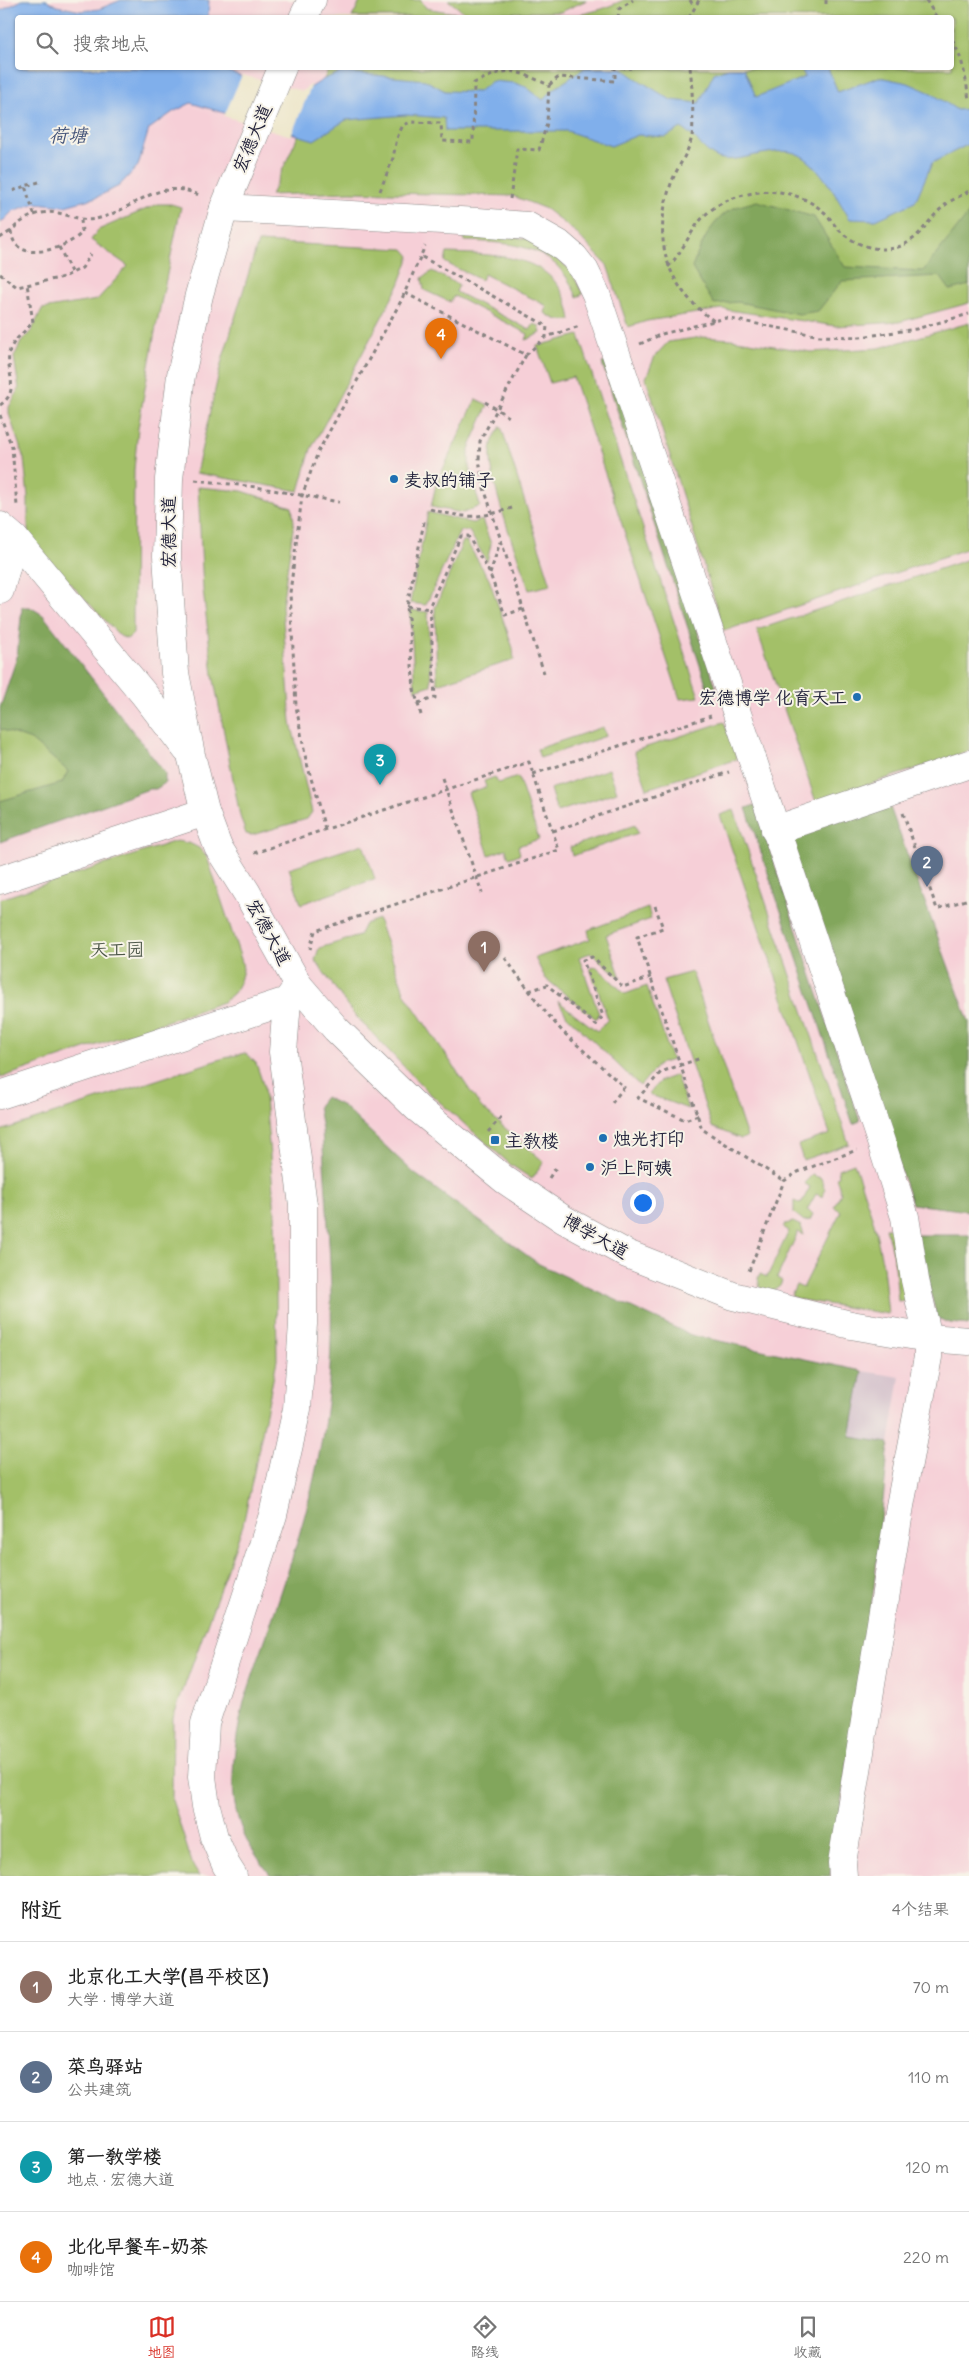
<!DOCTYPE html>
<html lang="zh">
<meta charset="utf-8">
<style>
:root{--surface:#fff;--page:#f2f2f2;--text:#222;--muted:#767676;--line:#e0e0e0;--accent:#d93025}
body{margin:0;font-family:Delius,"LXGW WenKai TC",sans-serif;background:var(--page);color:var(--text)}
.you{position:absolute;left:642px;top:1202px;width:18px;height:18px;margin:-12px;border:4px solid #fff;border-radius:50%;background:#1a73e8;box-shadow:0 0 0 8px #1a73e833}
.badge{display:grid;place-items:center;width:32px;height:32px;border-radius:50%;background:var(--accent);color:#fff;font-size:16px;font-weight:700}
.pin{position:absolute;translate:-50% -41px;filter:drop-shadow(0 1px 2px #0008)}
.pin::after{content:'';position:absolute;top:26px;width:18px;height:15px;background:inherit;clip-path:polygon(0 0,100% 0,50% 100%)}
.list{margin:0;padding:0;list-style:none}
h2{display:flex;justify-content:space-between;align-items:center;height:65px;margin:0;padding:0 20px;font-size:21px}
h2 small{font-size:16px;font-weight:400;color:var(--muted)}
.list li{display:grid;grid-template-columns:32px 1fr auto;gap:15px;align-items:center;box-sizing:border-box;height:90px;padding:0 20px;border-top:1px solid var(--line)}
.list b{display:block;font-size:19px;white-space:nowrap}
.list p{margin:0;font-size:16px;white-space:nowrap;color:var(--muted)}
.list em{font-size:16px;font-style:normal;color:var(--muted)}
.icon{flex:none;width:28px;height:28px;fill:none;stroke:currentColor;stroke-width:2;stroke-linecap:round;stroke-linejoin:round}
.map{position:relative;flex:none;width:969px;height:1876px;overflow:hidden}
.search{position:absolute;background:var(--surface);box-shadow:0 1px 4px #0004;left:15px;right:15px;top:15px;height:55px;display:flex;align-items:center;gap:12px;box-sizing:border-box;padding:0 18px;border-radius:5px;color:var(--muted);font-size:19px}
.sheet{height:425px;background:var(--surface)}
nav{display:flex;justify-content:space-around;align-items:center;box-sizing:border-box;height:70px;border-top:1px solid var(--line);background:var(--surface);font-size:14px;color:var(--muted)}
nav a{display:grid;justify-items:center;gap:2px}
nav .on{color:var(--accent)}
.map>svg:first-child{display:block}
.built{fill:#f6cfd7;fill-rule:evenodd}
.industrial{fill:#d1bdc9}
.green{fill:#a3c068;stroke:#627152}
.forest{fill:#82a65c;stroke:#52644c}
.water{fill:#80afeb;stroke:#516893}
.pier{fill:#ede6c9}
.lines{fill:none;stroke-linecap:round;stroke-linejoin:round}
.minor-casing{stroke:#888482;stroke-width:29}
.path{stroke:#888482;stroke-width:3;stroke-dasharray:4 4;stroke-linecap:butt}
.minor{stroke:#fff;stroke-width:28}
.path-bridge{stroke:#888482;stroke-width:3;stroke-dasharray:4 4;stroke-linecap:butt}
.poi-dot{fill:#1f6fb2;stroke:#f7f3e8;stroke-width:2}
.labels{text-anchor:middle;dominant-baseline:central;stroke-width:4;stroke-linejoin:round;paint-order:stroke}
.street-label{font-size:18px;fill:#22223b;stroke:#f7f3e8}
.poi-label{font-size:18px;fill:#22223b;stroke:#f7f3e8;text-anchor:start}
.park-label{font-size:18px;fill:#4f594b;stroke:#f7f3e8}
.water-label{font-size:19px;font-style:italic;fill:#435379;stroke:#f7f3e8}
</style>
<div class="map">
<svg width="969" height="1876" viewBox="0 0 969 1876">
<rect width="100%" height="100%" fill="#f7f3e8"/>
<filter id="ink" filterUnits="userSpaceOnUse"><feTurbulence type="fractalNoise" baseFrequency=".02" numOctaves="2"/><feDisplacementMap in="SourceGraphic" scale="10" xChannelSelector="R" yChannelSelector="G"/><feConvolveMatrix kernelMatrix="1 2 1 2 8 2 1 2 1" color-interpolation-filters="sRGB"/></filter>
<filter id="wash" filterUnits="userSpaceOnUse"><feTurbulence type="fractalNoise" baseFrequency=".0096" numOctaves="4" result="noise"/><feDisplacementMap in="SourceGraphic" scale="20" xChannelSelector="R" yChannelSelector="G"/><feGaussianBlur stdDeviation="1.12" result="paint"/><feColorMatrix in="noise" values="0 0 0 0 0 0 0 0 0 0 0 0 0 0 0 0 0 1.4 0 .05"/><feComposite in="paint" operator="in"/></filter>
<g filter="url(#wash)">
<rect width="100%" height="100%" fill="#ede6c9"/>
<path class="built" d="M 0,0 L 969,0 L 969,1876 L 0,1876 ZM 18,18 L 952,18 L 952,68 L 18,68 Z"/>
<polygon class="industrial" points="862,1371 900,1377 889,1443 850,1437"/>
<g class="green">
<polygon points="361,0 421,0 426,8 477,17 352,17"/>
<polygon points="448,0 587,0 561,12 465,13"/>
<polygon points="624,0 969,0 969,303 899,322 836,326 722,309 647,321 628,327 607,265 574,231 546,209 513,196 350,192 271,195 329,68 952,68 952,18 571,17 602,9"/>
<polygon points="158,204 171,204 181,207 155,332 138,428 134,470 133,634 127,639 120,636 28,539 28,497 24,459 9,414 9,407 19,389 14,357 21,342 32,330 42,309 97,300 128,266 91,240 98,230"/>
<path d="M 463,232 L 530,239 L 570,269 L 583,294 L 577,297 C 555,244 515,243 464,241 Z"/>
<polygon points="258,242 404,249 410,256 399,285 311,449 299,491 196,473 221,364"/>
<path d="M 447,253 C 500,255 561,253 571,320 C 561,322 553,319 545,313 L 547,306 L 484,274 L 481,280 L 450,265 L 445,262 Z"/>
<polygon points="432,271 459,285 456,292 530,330 534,324 539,326 541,333 526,340 528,334 454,296 450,302 424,290 422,278"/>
<polygon points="969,323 969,548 724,631 646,378 655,356 668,342 702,337 731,339 811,352 879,348"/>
<polygon points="579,335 699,697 680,699 573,377 550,383 537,346"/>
<polygon points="476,399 488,405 469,449 469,467 480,506 463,513 431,507 436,484"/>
<path d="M 501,426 L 551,585 L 529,590 C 519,557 484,475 492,444 C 493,438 498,432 501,426 Z"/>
<polygon points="198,487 242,491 292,507 294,522 282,606 291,722 312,812 307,819 252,835 246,834 240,816 213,675 203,590"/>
<polygon points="428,512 472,523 482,520 491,544 487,562 469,531 460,531 426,605 410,603"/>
<polygon points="463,541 466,541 489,579 513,648 514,660 437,684 435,608"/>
<polygon points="969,559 969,751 816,802 757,630"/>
<polygon points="410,610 428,612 431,685 415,690"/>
<polygon points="724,722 737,759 647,789 634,751"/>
<polygon points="0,724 150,766 0,837"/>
<polygon points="603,727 606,736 540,758 537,749"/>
<polygon points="609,769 617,792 557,812 550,789"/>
<polygon points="495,777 498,783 518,777 539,839 518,846 520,854 509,858 506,849 489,855 468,793 486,787 484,781"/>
<polygon points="734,810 849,1144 803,1160 798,1145 830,1134 720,815"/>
<polygon points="635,825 638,833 572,856 570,847"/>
<polygon points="176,841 189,843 199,848 207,857 242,962 243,970 240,981 234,993 223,1002 0,1078 0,899"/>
<polygon points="363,844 375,879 301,904 289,868"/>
<polygon points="648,908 651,919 606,935 621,978 591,953 579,957 599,1014 596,1019 545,978 535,958 590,939 588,930"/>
<polygon points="378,919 405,994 481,1107 544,1162 532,1179 511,1165 426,1090 352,1012 315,960 319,948 359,936 365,924"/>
<polygon points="596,966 625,994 647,986 672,1060 659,1064 640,1086 567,1016 558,1001 597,1031 608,1019 590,968"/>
<polygon points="692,972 747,1137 741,1139 712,1127 663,980"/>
<polygon points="245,1053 256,1063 264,1087 275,1213 277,1360 243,1525 173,1718 172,1800 193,1866 199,1876 0,1876 0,1131 224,1058"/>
<polygon points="676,1075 688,1109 648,1094 660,1081"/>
<polygon points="854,1163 874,1223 883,1266 888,1314 802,1300 791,1296 796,1285 803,1288 841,1211 834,1207 841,1193 836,1177 839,1176 838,1169"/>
<polygon points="812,1175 821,1178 825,1190 823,1197 816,1194 807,1210 813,1214 810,1220 804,1221 794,1213 794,1201 801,1204 810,1187 804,1183"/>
<path d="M 793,1222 L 801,1226 L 804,1235 L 798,1232 L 777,1278 L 782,1281 L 780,1286 L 772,1292 C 762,1291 759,1288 758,1278 L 760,1274 L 767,1277 L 789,1231 L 783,1227 L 785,1224 Z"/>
<polygon points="886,1228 896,1228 907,1300 898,1301 895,1265"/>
</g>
<g class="forest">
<path d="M 757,201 L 814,217 L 845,267 L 923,271 L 969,213 L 969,285 L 950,290 L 940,276 L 842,281 L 818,311 L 799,314 L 738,302 L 714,304 L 692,268 C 700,247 709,225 727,212 C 735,206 748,204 757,201 Z"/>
<polygon points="610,361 716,687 708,690 602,363"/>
<polygon points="22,607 30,607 43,615 165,773 165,783 156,789 149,789 0,842 0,801 62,783 68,771 31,740 0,729 0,708 17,657"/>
<polygon points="887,799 969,1022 969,1211 912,1204 785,833"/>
<polygon points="755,805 860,1121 853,1124 746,808"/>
<path d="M 325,1097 L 343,1106 L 414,1173 L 539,1264 L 691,1335 L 862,1371 L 850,1437 L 889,1443 L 874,1588 L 830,1876 L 271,1876 C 263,1865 254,1853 247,1841 C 224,1798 234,1746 244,1702 C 276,1604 316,1505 327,1403 C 337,1312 327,1221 322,1130 L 318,1106 Z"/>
<polygon points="916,1235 969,1235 969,1325 950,1323 937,1318"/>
</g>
<path class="water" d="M 22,0 L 47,0 L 57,6 L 81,11 L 99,9 L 121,0 L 209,0 L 208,17 L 18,18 L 18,68 L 220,68 L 247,79 L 302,93 L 324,79 L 342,72 L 425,80 L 445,91 L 478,92 L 492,81 L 515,83 L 526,87 L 543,100 L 554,89 L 585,68 L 622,68 L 634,77 L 671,100 L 699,103 L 714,73 L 728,68 L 744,68 L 756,97 L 805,77 L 801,68 L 828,68 L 838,92 L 879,77 L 908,83 L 931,93 L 957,110 L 969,109 L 969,144 L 932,163 L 915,202 L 876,220 L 850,219 C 837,199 817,157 791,152 C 783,150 769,153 761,154 C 748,156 736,161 723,159 C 706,157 696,135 681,128 L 666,137 L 638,135 L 611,146 L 567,131 L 445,131 L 444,118 L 406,115 L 346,120 L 314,140 L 191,103 L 173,112 L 149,129 L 138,166 L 119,186 L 97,197 L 65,206 L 36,203 L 13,211 L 0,224 L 0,11 Z"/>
<polygon class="pier" points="242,75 302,91 312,84 291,136 224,116"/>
</g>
<g filter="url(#ink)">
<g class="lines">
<defs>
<g id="minor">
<polyline points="303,18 312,0"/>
<polyline points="282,68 224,208 199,295 181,375 169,479 167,556 175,673 191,755 205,812 218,847 247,893 299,986 336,1029 417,1108 505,1180 563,1219 627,1254 733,1296 851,1325 928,1338 969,1341"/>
<polyline points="224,208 478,222 527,226 559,244 574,257 585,271 596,294 881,1142 905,1217 915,1280 928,1338 928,1357 900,1506 842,1863 843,1876"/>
<polyline points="0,526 14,538 143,693 187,750"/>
<polyline points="0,590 14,538"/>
<polyline points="775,830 969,764"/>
<polyline points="0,880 205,812"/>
<polyline points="0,1095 287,1001 296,989"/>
<polyline points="233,1876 226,1865 214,1837 206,1806 202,1777 205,1723 273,1515 297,1409 303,1324 303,1205 283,1052 287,1001"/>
</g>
</defs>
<use href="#minor" class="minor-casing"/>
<g class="path">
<polyline points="690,0 694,7"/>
<polyline points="826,0 826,6"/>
<polyline points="926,0 937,18"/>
<polyline points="618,18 619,9 633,0"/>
<polyline points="689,18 699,0"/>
<path d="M 952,40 C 963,58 966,79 969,100"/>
<polyline points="621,68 632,68"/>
<path d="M 690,68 C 692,79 694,124 692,136 C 689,152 678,166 672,181 C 651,238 665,286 714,321"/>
<polyline points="549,85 559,77 615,81 615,68"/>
<polyline points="13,191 25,186"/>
<path d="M 380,191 L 393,158 L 397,138 L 403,125 L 412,122 L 441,123 L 442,141 L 473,142 L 474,83 C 511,66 512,69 549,85"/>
<polyline points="510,199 517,149 539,150 547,123 549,85"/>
<polyline points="34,214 25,186 39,182"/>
<path d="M 81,220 L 82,232 C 73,245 35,258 20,248 C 14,244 12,238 11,231 C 26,215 44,208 66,215 C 78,218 84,221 96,219 C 136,210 157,175 201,196"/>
<polyline points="0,238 11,231"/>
<polyline points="59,247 71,272"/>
<polyline points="422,257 547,326 546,337"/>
<path d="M 668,267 C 685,250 692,224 711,210 C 724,200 738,196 753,193 C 778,188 804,195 824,212 C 830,217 833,224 839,230 C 854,245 878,253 898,247 C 920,240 927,220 943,207 C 950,200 961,196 969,191"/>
<polyline points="0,274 17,287 64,277 82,268 91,254"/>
<polyline points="405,293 526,355 546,337 580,326"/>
<polyline points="640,344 662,334 726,318 820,336 860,337 916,329 969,314"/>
<polyline points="526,355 480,441 479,460 484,488 544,673"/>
<path d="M 0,405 C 21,391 6,372 9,354 C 11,341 26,331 33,322 L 27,284"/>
<polyline points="0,415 12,447 17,506"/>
<polyline points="195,480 256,487 339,502"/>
<path d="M 430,509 C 467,519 478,519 515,507"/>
<polyline points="490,574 500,542"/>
<polyline points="407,606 430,609"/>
<polyline points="418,703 435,698 430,605 461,536 468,536 490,574 505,615 523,609"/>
<polyline points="421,715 414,689 407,606 424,522 423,521"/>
<polyline points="533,774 711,716"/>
<polyline points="442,778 482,893"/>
<polyline points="903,813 937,909 969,899"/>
<polyline points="325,829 306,760 296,706 290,593 302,496 318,452 401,301 425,246"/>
<polyline points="553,831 729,772"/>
<polyline points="254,853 529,762 559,850 315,931 310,949"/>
<polyline points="655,906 663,928 637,937 702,1129 784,1181"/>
<polyline points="505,958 542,1008 563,1032 624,1087 612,1103"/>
<polyline points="529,991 547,985 596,1025 603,1016 583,960 592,957 623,987 651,977"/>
<polyline points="698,1115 685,1120 638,1098 661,1072 701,1058"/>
<polyline points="488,1132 501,1117"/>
<polyline points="549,1178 557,1166"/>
<polyline points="749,1271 784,1181 798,1172 857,1150"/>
</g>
<use href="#minor" class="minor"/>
<polyline class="path-bridge" points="485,402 509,417"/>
</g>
</g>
<g class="poi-dot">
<circle cx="394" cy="479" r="5"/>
<circle cx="857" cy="697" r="5"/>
<circle cx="603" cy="1138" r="5"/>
<rect x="490" y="1135" width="10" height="10" rx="2.5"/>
<circle cx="590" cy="1167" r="5"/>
</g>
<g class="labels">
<g class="street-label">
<text transform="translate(252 138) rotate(-67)">宏德大道</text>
<text transform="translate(168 532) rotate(-90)">宏德大道</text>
<text transform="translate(269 932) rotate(61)">宏德大道</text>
<text transform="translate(596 1236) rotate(29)">博学大道</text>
</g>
<g class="poi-label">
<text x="404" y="479">麦叔的铺子</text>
<text x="847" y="697" text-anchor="end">宏德博学 化育天工</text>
<text x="613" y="1138">烛光打印</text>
<text x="505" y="1140">主教楼</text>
<text x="600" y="1167">沪上阿姨</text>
</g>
<g class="park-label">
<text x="117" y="949">天工园</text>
</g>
<g class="water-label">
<text x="68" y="135">荷塘</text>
</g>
</g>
</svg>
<div class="you"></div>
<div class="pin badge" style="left:484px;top:972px;background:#8d6e63">1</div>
<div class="pin badge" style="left:927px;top:887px;background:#5c6f8a">2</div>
<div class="pin badge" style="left:380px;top:785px;background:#0f9aa8">3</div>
<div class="pin badge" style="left:441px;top:359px;background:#e8710a">4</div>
<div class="search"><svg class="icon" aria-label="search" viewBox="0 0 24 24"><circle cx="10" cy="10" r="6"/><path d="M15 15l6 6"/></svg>搜索地点</div>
</div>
<section class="sheet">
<h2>附近<small>4个结果</small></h2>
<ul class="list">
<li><span class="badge" style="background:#8d6e63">1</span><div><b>北京化工大学(昌平校区)</b><p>大学 · 博学大道</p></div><em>70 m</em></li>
<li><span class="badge" style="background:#5c6f8a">2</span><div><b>菜鸟驿站</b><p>公共建筑</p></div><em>110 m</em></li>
<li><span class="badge" style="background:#0f9aa8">3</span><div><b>第一教学楼</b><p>地点 · 宏德大道</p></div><em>120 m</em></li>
<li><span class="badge" style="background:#e8710a">4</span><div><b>北化早餐车-奶茶</b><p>咖啡馆</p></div><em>220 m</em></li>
</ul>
</section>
<nav>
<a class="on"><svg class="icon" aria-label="map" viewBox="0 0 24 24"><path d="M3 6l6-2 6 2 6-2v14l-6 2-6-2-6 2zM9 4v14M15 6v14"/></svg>地图</a>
<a><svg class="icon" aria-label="directions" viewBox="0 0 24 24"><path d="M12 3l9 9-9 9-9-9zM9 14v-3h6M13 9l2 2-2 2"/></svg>路线</a>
<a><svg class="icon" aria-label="saved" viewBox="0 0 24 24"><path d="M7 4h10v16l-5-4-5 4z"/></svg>收藏</a>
</nav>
